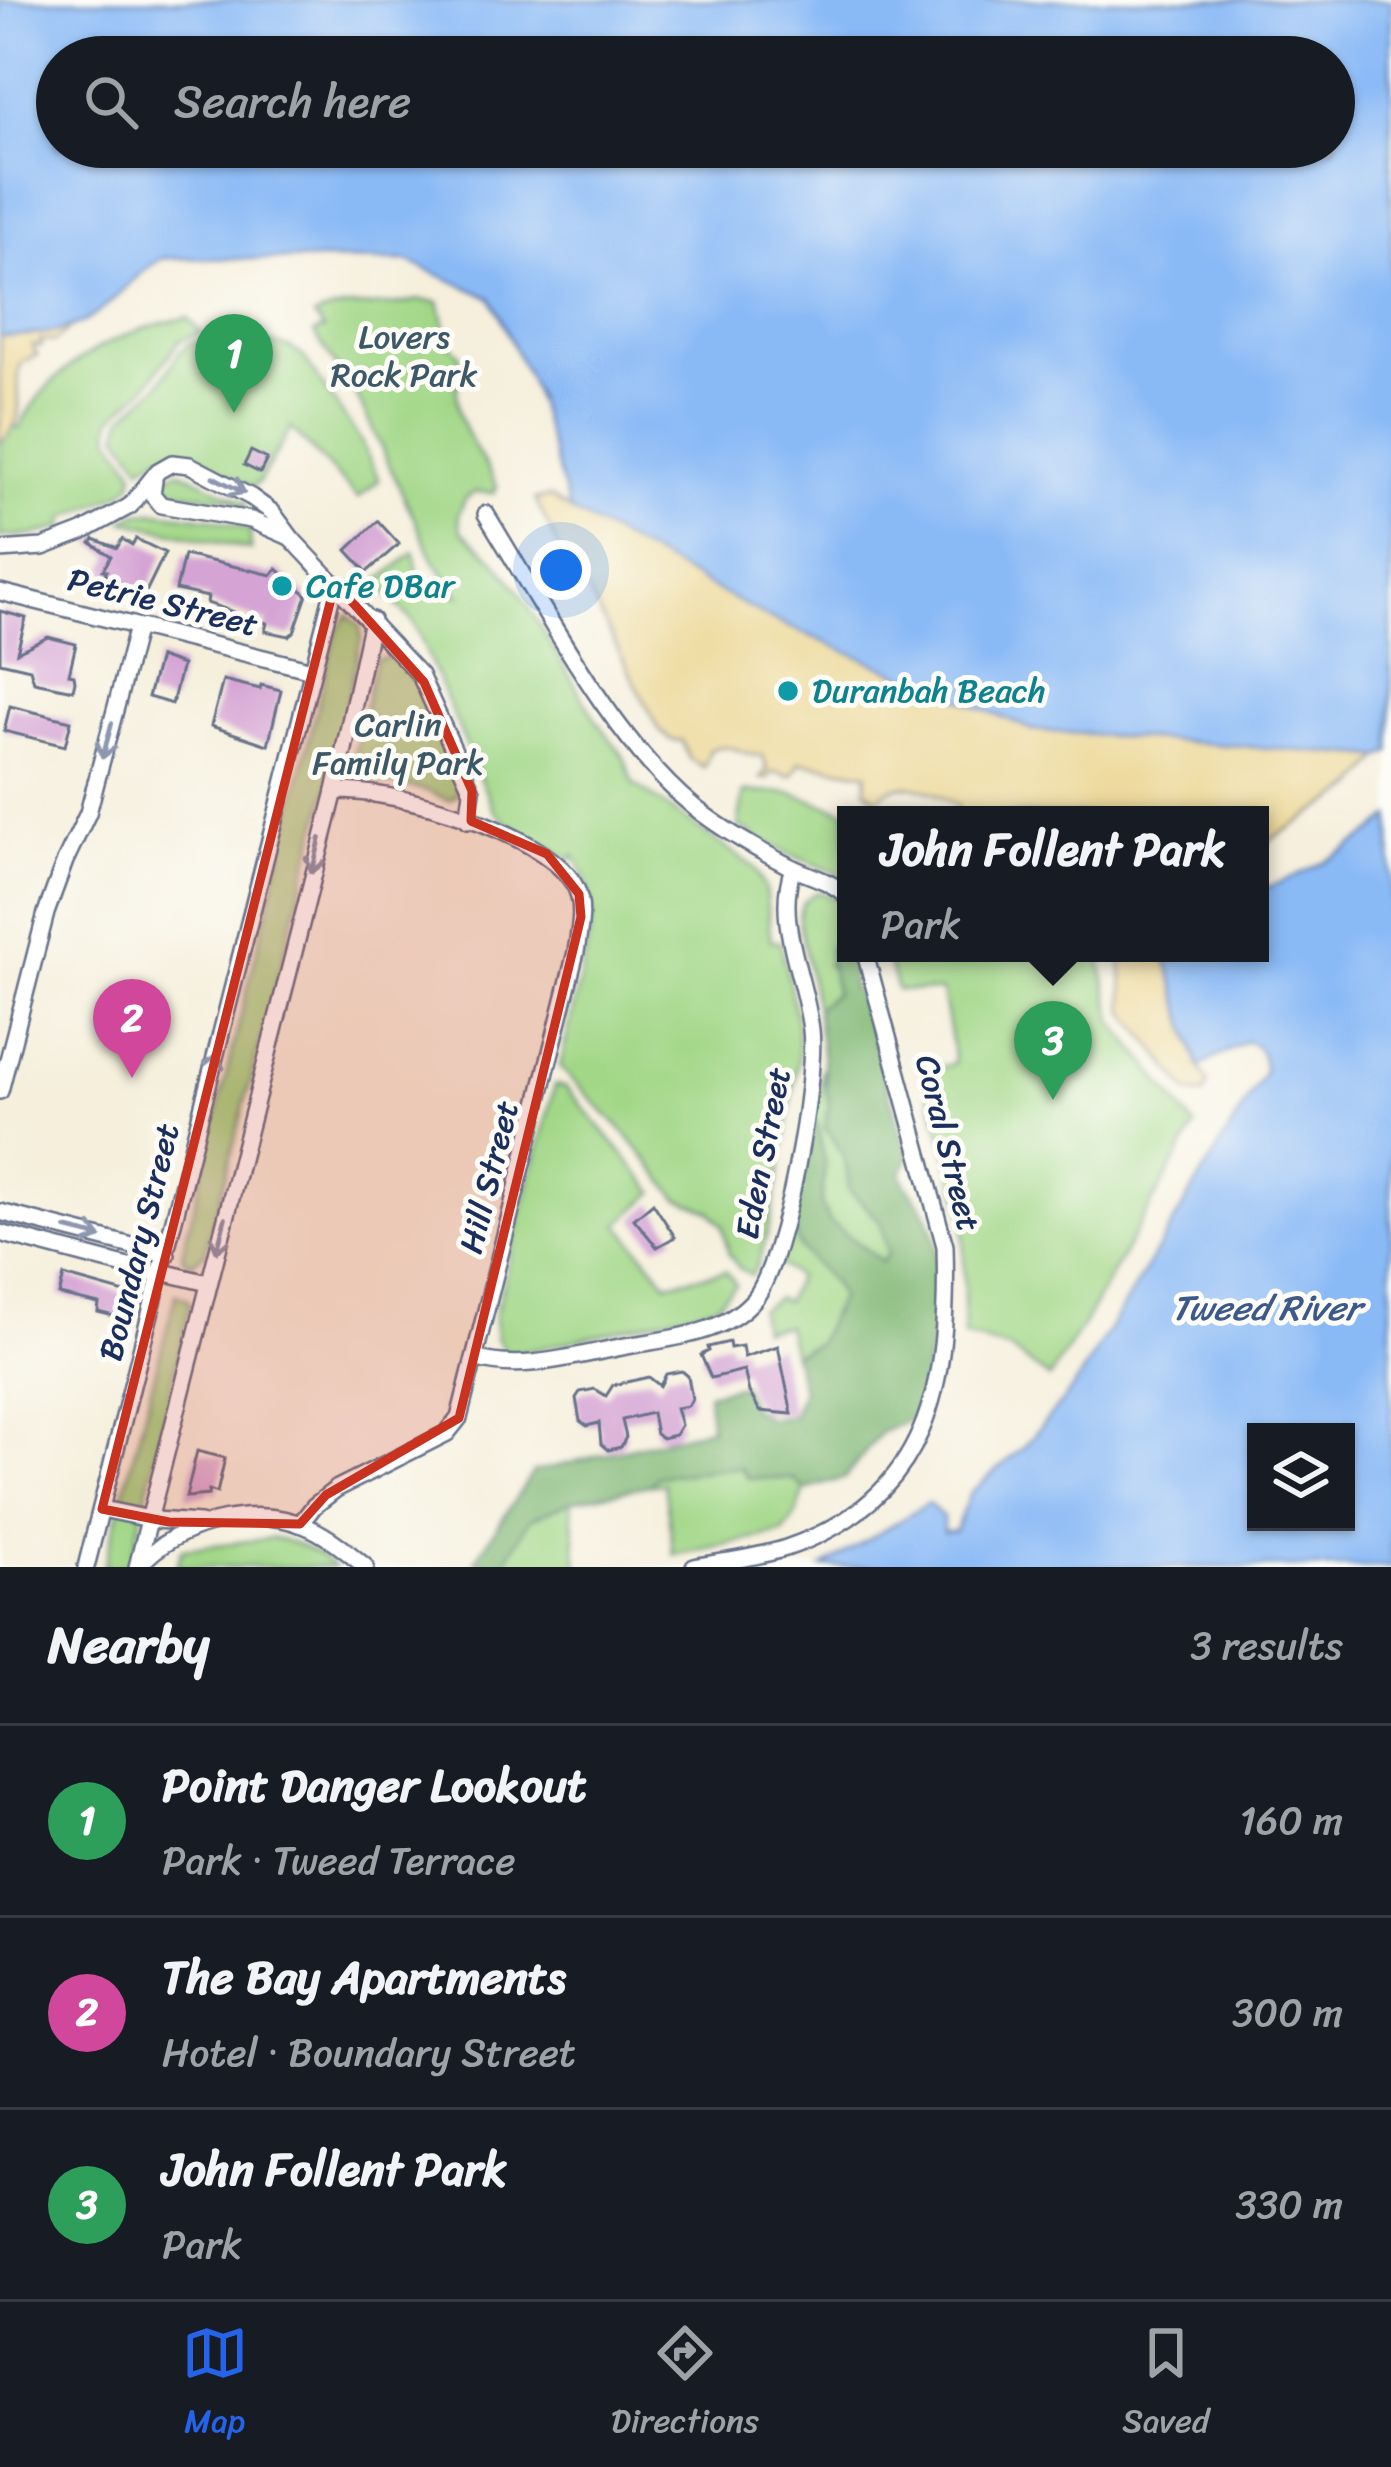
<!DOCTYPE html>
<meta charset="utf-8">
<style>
:root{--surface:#171b24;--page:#20242c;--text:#f1f3f6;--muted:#9ea1a6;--line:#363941;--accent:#2563eb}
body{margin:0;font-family:Sriracha,sans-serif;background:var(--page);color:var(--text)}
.controls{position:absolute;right:36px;bottom:36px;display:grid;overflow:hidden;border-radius:0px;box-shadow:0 3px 9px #0004}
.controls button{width:108px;height:108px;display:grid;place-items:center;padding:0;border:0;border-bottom:3px solid var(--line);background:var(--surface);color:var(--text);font:60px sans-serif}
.you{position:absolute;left:561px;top:570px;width:42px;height:42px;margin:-30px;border:9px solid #fff;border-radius:50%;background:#1a73e8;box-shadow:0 0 0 18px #1a73e833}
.badge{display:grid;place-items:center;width:78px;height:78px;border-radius:50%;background:var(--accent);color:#fff;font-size:39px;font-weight:700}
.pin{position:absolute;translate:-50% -99px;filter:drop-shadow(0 3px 6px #0008)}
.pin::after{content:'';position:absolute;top:63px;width:42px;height:36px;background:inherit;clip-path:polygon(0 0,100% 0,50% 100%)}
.popup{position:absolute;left:837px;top:806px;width:432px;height:156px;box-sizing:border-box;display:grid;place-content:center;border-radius:0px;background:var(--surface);filter:drop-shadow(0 3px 9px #0005);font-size:39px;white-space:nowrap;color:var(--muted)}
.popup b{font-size:45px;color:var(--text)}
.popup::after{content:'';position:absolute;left:50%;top:100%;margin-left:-24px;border:24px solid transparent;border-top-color:var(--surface)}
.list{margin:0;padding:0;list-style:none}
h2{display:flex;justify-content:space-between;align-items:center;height:156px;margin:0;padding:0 48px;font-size:51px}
h2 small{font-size:39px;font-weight:400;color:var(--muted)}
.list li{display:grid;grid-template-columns:78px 1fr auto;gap:36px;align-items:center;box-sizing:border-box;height:192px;padding:0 48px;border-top:3px solid var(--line)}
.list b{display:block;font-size:45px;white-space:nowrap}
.list p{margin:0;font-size:39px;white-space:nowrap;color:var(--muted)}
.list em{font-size:39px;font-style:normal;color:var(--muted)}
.icon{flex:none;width:66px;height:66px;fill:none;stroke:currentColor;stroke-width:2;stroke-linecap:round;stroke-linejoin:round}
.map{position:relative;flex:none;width:1391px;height:1567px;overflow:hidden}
.search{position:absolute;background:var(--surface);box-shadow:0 3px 9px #0004;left:36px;right:36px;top:36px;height:132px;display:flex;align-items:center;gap:30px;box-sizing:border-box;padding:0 42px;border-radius:66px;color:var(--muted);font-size:45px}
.sheet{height:732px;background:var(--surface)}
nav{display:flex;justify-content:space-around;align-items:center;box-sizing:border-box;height:168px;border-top:3px solid var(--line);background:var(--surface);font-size:33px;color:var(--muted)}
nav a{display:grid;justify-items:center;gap:6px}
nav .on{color:var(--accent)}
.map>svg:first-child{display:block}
.green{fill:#a2d787;stroke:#5e8372;stroke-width:3}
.forest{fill:#81b874;stroke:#4e7469;stroke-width:3}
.sand{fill:#eeda9e;stroke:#84847e;stroke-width:3}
.water{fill:#8abaf6;stroke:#5274aa;stroke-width:3;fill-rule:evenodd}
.building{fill:#d5a4d4}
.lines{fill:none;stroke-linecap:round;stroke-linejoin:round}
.minor-casing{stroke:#67728a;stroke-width:20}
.minor{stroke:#fff;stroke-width:15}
.oneway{stroke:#8d97ae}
.marked{fill:#c8321e;fill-opacity:0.2;stroke:#c8321e;stroke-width:9;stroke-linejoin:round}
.culture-dot{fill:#0f9aa8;stroke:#fdfcf7;stroke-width:4.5}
.labels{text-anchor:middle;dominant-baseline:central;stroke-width:10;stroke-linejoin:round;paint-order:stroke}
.park-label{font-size:33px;fill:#3d5968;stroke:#fdfcf7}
.culture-label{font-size:33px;fill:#0d838f;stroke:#fdfcf7;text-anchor:start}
.street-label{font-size:33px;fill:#1b2f5e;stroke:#fdfcf7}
.water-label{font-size:36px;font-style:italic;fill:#3c598c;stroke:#fdfcf7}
</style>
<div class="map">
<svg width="1391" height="1567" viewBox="0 0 1391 1567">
<rect width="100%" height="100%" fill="#fdfcf7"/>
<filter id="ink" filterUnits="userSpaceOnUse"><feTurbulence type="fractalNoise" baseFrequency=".00833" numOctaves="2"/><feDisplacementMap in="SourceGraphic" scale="24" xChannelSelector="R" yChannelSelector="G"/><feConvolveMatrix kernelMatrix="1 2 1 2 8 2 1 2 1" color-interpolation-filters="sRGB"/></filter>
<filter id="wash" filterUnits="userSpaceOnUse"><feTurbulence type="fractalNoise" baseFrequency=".004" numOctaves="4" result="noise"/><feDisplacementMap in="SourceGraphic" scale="48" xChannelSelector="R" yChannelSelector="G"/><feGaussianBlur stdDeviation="2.7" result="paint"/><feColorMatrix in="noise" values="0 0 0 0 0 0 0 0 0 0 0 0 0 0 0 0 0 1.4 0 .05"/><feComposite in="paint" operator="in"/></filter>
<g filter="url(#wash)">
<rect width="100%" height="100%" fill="#f5efdc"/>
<g class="green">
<path d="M 418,300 L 439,302 L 450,345 L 459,353 C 462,368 458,376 457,390 C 455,428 482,455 497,486 L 494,493 L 475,492 L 465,499 L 458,515 L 461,531 L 494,559 L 519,591 L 596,720 L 624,757 L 634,784 L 754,867 L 765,889 L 771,941 L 780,942 C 789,982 800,1021 798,1062 C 790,1105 772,1249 751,1275 L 739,1268 L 729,1254 L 722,1225 L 710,1211 L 678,1198 L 627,1135 L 560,1067 L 592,925 C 594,898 587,879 574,855 L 570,860 C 545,840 514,833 493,809 L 414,623 L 377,583 L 414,552 L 418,574 L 446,592 L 460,596 L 434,561 L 359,400 L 314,333 L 324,329 L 314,317 C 347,300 383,311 418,300 Z"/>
<path d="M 188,318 L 201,332 L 179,341 L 145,388 L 112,418 L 110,434 L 134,471 L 133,483 L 120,494 L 65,518 L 64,527 L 34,535 L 0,537 L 0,443 L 15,426 L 19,429 C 48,366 121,328 188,318 Z"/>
<polygon points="231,335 289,347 303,356 360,440 379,480 358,498 291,428 259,482 252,487 187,453 166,453 141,466 119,433 123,417 158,386 178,354 190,343"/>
<path d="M 181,471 L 246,503 L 243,513 L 238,513 L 235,500 L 171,490 L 174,502 L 163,495 L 161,487 C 165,475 169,473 181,471 Z"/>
<polygon points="155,512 213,519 250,530 251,550 124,521 138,513"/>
<polygon points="348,615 360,626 361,639 331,777 205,1253 192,1263 184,1260 182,1254 331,651 337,631"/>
<path d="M 391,656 C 427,682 446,745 461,786 L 455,797 L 448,800 L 425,790 L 350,775 L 375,660 Z"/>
<polygon points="744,792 792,793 855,815 846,815 846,877 786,853 738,826"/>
<path d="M 818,892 L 840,899 L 846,912 L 846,953 L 857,953 L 860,966 L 841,950 L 827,964 L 833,974 L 835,993 L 816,1008 L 799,922 C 799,906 803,899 818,892 Z"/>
<polygon points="890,953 1099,953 1114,1022 1195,1127 1083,1325 1049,1378 1009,1349 964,1336 964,1214 923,1073 955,1063 942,991 897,990 887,957"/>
<path d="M 822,1068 L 829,1106 L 825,1128 C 842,1147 848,1166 849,1190 L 880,1221 L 888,1253 L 882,1262 L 829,1221 L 821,1204 L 825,1164 L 817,1124 L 806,1129 L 820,1092 Z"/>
<polygon points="555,1085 566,1087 655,1192 619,1224 667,1283 726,1271 736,1284 714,1306 533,1350 506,1352 496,1338 495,1314"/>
<polygon points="791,1222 800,1249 831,1278 840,1297 817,1344 793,1354 786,1326 762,1329 759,1310 777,1298 785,1302 797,1277 779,1264"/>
<polygon points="176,1294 188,1299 190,1305 130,1567 104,1567"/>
<polygon points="741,1467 749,1478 795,1479 805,1490 796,1515 783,1533 674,1555 664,1484 650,1485 657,1476"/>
<polygon points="571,1501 578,1567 503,1567 529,1520"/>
<path d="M 273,1538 C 298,1542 314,1551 334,1567 L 177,1567 L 182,1549 Z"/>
</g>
<path class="forest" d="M 830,946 L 853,960 L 852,985 L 863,1007 L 909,1157 L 901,1173 C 906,1190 919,1198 926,1213 C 950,1260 929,1369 913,1418 L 880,1433 L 845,1478 L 805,1490 L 794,1479 L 748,1478 L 740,1467 L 657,1476 L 650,1485 L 571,1501 L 529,1520 L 503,1567 L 475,1561 L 533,1472 L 710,1428 L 708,1393 L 742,1385 L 751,1408 L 767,1418 L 793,1416 L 802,1389 L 793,1354 L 817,1344 L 840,1297 C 831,1277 817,1268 804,1252 C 779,1222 800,1164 806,1129 L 817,1123 L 825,1164 L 821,1204 L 829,1221 L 882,1262 L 888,1253 L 880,1221 L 849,1190 C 848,1165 842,1147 825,1128 L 829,1106 L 816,1008 L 835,993 C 834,975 827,964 830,946 Z"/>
<g class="sand">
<path d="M 132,273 L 54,342 L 41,340 L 42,346 L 32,345 L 37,355 L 21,363 C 11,395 33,415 0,443 L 0,308 Z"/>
<path d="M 550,497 L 570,511 L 1033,730 L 1381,757 L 1355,788 L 1260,846 L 1260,815 L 957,815 L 957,806 C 932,790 902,774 877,799 L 866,790 L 867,773 L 800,762 L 792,776 L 773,772 L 768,779 L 761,778 L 767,770 L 763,756 C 743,758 731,739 710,750 L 704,767 L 689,759 L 682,741 L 671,740 L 660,731 L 587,589 L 568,566 L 535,499 Z"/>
<polygon points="1121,953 1165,953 1199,1067 1208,1083 1204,1095 1189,1093 1125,1011"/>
</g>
<g class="water">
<path d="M 0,0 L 1391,0 L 1391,752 L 1381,757 L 1033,730 L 770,619 L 570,511 L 533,388 L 491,298 L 407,261 L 163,258 C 136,272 120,297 95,315 C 66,335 34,335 0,336 ZM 57,57 L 1334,57 L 1334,147 L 57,147 Z"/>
<path d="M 1391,817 L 1391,1567 L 823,1567 L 928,1503 L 943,1517 L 943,1532 L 955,1531 L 970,1493 L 1024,1447 L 1075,1386 L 1264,1073 C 1264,1058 1262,1048 1247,1041 L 1199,1067 L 1165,953 L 1260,953 L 1260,890 C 1308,872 1352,851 1391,817 ZM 1346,1432 L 1346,1522 L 1256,1522 L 1256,1432 Z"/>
</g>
<g id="blocks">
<g class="building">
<polygon points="251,451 267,459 260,473 244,465"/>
<polygon points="378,521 399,544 367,572 347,550"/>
<polygon points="94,539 117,548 122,539 132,545 136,539 165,553 143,598 105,574 107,571 103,570 111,556 91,543"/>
<polygon points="184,555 272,575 277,569 307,595 294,632 289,636 265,631 267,623 207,603 208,597 176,590"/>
<polygon points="0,611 26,618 17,652 48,637 76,644 69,674 74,675 75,681 73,690 34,682 30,669 0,662"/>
<polygon points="159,657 182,665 172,704 148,697"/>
<polygon points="223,680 260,689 261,685 281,690 268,745 211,726"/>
<polygon points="10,706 71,721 65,746 4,731"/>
<polygon points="653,1203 675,1237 657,1247 634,1219"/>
<polygon points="64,1276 132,1295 126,1319 98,1312 99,1304 59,1295"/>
<polygon points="729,1342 730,1348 742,1346 744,1357 778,1346 792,1414 760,1411 749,1392 744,1370 711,1378 701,1355 709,1351 708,1347"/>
<polygon points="682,1371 688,1376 692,1399 688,1406 676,1408 681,1425 675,1435 662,1438 656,1434 652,1413 622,1420 626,1437 621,1447 608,1450 601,1444 599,1423 587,1426 580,1421 576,1398 580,1392 595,1389 606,1396 613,1385 649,1377 660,1386 666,1374"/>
<polygon points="197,1451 225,1458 217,1493 209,1490 208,1495 186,1497"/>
</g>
</g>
</g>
<g filter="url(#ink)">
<use href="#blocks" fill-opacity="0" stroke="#67728a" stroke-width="3"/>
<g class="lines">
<defs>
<g id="minor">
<polyline points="154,481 152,494 161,505 251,520 290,537"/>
<path d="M 486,514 C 544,607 610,738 694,807 C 723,830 756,849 789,866 C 808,876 830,880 846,895"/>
<polyline points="0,550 43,547 82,532 130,506 158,471 172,463 190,465 251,497 272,512 292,539 420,675 472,791 468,820"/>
<polyline points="0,592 312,670"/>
<polyline points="0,1091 46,913 65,861 88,813 137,627"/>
<polyline points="0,1212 167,1255"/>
<polyline points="0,1233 162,1276"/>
<polyline points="162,1272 208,1283"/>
<path d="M 475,1358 C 525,1374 586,1352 638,1344 C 679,1337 726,1333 755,1298 C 785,1260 817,1079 811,1030 C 805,976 774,921 793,868"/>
<polyline points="102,1509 155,1520 200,1523"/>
<path d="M 300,1524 L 314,1506 L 336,1489 L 447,1433 L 459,1418 L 576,952 C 579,931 585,908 576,888 C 549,832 394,789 335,791"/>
<path d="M 139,1566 C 174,1524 251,1504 303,1525 C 327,1534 346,1551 366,1567"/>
<polyline points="86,1567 335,583"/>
<polyline points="137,1567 335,791 372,620"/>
<path d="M 694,1567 C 725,1561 756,1558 786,1548 C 931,1499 949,1382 945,1246 L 865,953"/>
</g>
</defs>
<use href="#minor" class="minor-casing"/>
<use href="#minor" class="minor"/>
</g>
<defs><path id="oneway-shaft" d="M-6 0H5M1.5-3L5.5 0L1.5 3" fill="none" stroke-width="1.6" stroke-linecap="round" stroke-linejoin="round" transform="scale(3)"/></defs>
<g class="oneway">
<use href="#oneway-shaft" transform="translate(229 485) rotate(27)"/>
<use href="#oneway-shaft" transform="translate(107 741) rotate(105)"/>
<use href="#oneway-shaft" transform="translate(316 856) rotate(104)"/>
<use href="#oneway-shaft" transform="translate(213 1070) rotate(-76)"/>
<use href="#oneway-shaft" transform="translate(84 1233) rotate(14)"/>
<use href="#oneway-shaft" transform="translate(221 1235) rotate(104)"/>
</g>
</g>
<path class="marked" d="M 335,583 L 424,682 L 472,791 L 471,821 L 547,854 L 579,894 L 581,917 L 459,1418 L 326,1495 L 300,1524 L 169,1522 L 102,1509 Z"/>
<g class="culture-dot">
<circle cx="282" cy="586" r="12"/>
<circle cx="788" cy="691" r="12"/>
</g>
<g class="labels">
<g class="park-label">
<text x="404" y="337">Lovers<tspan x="404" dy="38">Rock Park</tspan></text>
<text x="398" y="725">Carlin<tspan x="398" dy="38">Family Park</tspan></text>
</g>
<g class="culture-label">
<text x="306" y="586">Cafe DBar</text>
<text x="812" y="691">Duranbah Beach</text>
</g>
<g class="street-label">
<text transform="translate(163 602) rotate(14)">Petrie Street</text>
<text transform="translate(948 1143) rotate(76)">Coral Street</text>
<text transform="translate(763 1153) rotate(-79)">Eden Street</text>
<text transform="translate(489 1177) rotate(-76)">Hill Street</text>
<text transform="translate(139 1242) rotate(-76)">Boundary Street</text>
</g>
<g class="water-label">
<text x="1266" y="1308">Tweed River</text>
</g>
</g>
</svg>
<div class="controls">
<button><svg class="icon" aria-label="layers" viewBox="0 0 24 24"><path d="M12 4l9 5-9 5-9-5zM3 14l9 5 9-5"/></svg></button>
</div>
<div class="you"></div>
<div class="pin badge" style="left:234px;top:413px;background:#2e9e5b">1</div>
<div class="pin badge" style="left:132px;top:1078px;background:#d1479c">2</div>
<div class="pin badge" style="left:1053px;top:1100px;background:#2e9e5b">3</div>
<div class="popup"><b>John Follent Park</b>Park</div>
<div class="search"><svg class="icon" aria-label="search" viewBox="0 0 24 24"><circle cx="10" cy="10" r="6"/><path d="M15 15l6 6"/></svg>Search here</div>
</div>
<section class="sheet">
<h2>Nearby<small>3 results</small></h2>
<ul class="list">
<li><span class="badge" style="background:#2e9e5b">1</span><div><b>Point Danger Lookout</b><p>Park · Tweed Terrace</p></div><em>160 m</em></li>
<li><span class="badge" style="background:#d1479c">2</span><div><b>The Bay Apartments</b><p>Hotel · Boundary Street</p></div><em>300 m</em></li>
<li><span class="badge" style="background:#2e9e5b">3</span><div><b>John Follent Park</b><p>Park</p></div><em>330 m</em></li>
</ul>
</section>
<nav>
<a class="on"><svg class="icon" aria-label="map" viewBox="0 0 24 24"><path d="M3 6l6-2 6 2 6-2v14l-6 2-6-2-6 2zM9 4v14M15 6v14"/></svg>Map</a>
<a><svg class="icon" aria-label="directions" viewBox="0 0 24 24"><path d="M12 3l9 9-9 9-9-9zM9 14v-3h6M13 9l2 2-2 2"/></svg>Directions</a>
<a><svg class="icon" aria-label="saved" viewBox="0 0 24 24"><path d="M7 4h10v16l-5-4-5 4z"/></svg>Saved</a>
</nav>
